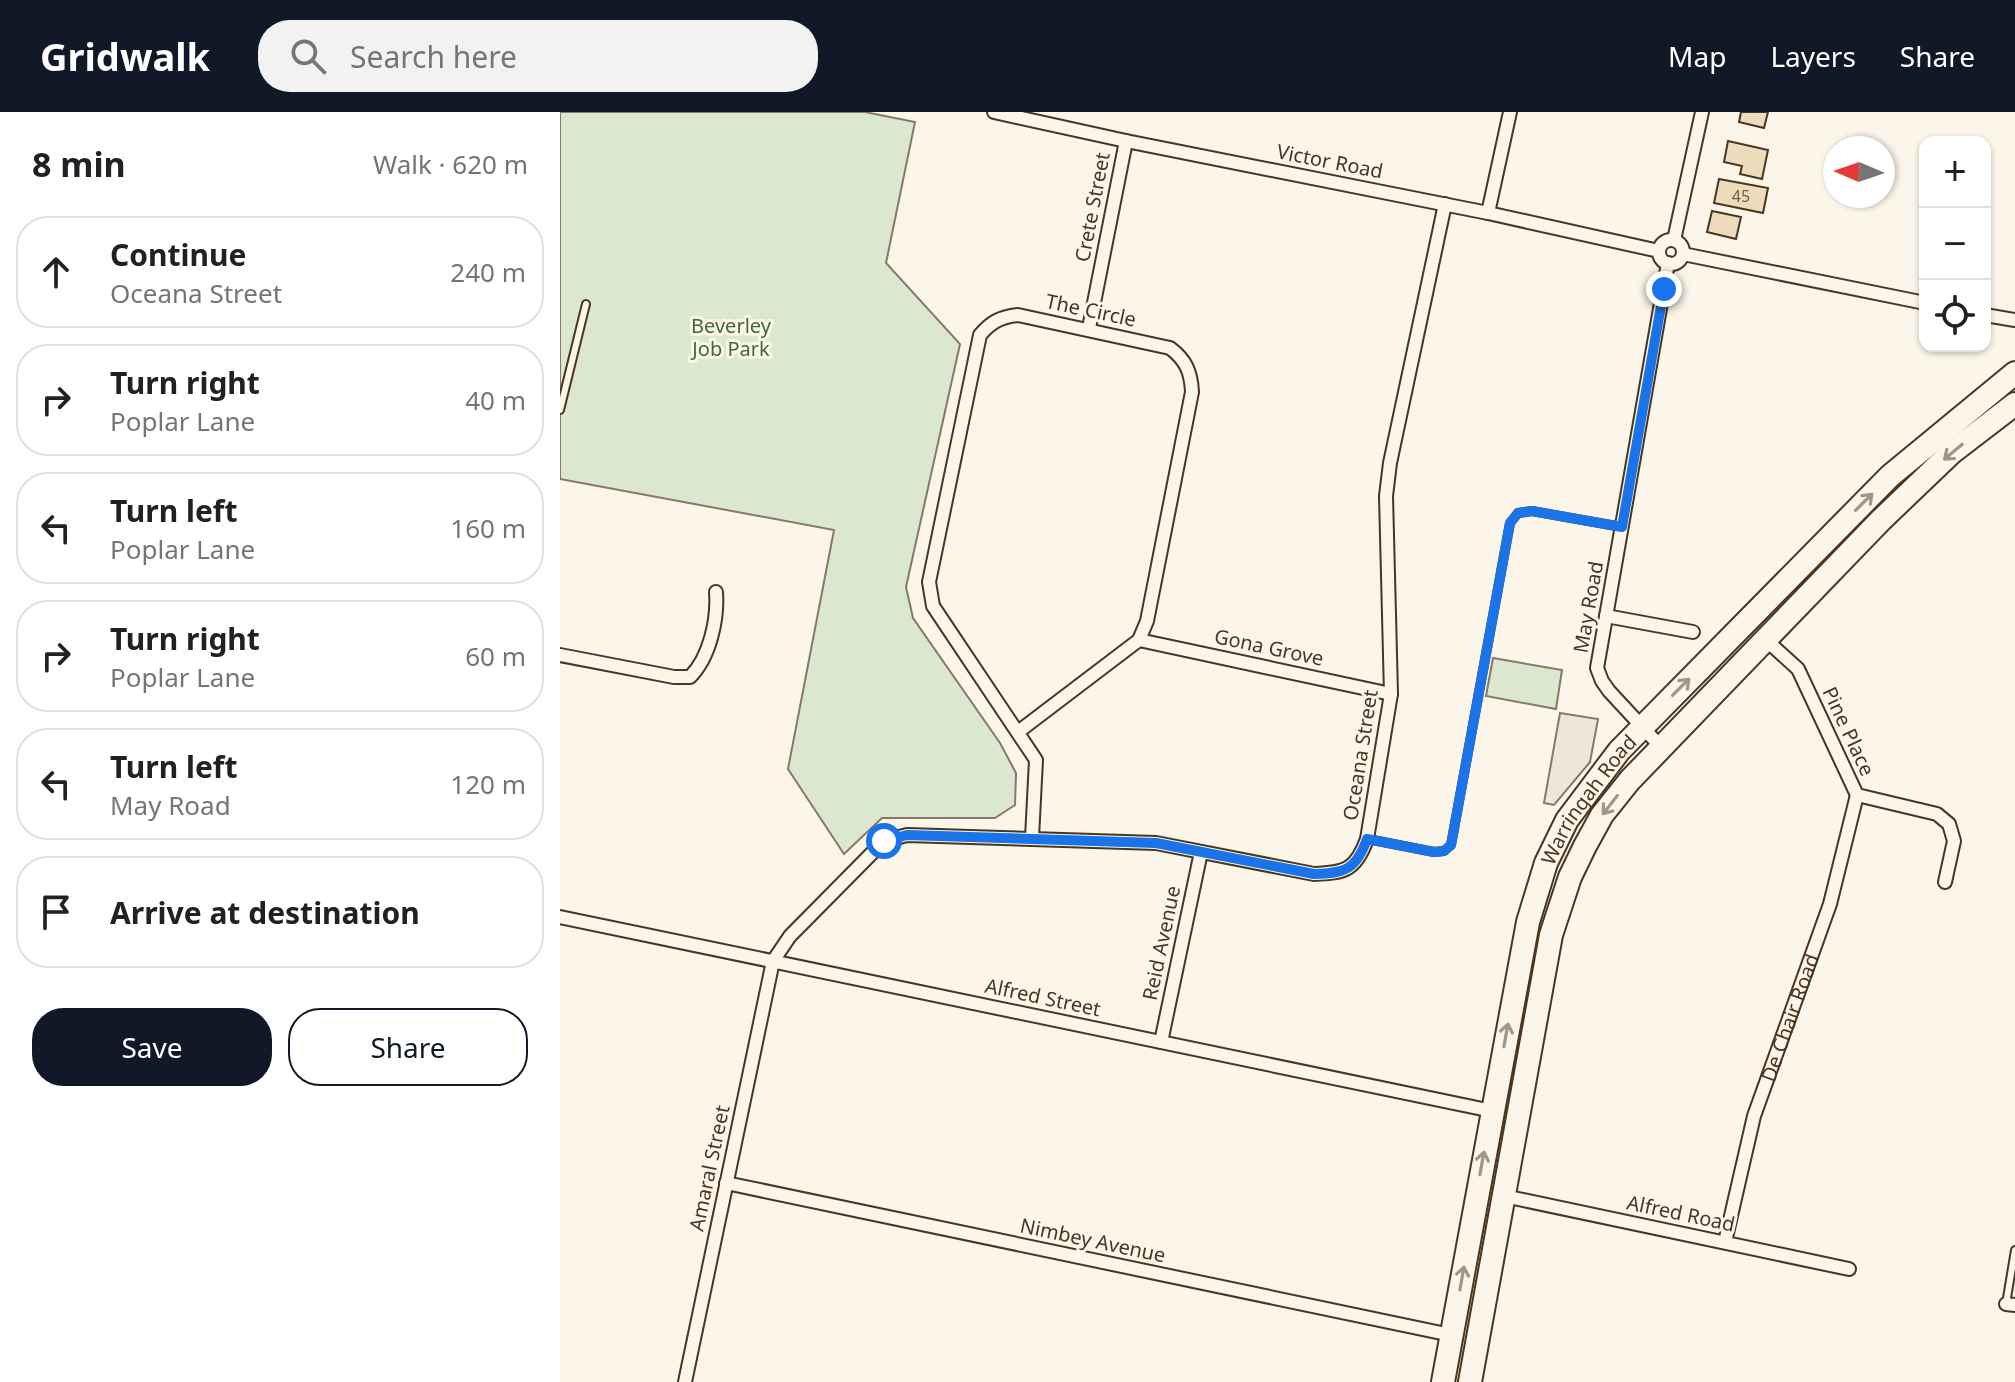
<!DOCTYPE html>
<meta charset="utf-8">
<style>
:root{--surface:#fff;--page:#f2f2f2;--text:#202124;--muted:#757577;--line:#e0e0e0;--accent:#111827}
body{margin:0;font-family:"Noto Sans",sans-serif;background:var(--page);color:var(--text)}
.controls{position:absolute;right:24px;top:24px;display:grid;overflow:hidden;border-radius:16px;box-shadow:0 2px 6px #0004}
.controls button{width:72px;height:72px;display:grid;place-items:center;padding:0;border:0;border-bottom:2px solid var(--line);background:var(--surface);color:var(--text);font:40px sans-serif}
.compass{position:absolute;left:1263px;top:24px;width:72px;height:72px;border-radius:50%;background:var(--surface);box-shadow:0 2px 6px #0004;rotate:272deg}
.stop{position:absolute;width:24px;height:24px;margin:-18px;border:6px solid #1a73e8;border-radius:50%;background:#fff}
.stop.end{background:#1a73e8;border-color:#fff;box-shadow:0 2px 8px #0008}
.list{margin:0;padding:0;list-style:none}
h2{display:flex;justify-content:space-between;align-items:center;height:104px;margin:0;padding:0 32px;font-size:34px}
h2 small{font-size:26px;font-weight:400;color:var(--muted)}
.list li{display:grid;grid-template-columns:52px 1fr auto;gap:24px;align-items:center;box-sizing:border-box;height:112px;margin:0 16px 16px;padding:0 16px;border:2px solid var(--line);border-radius:32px}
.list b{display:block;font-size:30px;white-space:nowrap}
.list p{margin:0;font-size:26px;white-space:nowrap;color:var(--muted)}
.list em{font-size:26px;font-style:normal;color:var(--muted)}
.actions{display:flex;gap:16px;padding:24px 32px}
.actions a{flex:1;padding:18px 0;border:2px solid var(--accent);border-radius:32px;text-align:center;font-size:28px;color:var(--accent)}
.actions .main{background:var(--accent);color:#fff}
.icon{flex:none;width:44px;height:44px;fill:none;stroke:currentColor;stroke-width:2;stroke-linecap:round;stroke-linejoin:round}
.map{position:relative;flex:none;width:1455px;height:1270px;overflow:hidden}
header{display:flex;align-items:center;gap:48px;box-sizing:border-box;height:112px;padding:0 40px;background:var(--accent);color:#fff}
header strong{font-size:38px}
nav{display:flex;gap:44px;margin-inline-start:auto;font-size:28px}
.search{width:560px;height:72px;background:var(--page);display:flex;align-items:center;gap:20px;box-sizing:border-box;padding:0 28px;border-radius:32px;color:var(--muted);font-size:30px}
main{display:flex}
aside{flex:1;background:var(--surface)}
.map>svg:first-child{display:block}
.green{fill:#dce7d0;stroke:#887966;stroke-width:2}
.parking{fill:#ede7d9;stroke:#887966;stroke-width:2}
.building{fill:#ecdcbc;stroke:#4a3520;stroke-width:2}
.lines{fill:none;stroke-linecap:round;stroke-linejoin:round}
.lane-casing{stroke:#4a3520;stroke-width:10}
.street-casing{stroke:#4a3520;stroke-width:16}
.highway-casing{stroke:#4a3520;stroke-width:26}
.lane{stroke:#fbf6e9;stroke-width:6}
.street{stroke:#fbf6e9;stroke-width:12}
.highway{stroke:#fbf6e9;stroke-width:22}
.oneway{stroke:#a29684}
.route{stroke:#1a73e8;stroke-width:10}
.labels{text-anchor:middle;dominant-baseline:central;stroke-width:6;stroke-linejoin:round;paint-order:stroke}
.number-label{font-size:16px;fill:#725f47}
.street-label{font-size:20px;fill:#4a3520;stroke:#fbf6e9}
.park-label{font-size:20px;fill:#436837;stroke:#fbf6e9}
</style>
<header>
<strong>Gridwalk</strong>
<div class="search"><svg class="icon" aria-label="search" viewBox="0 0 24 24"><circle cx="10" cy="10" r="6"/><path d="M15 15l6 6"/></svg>Search here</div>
<nav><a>Map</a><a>Layers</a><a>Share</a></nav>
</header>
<main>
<aside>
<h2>8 min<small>Walk · 620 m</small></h2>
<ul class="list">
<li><svg class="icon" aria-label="ahead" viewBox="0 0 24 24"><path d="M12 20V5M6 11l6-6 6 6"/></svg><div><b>Continue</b><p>Oceana Street</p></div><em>240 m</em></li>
<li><svg class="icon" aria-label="right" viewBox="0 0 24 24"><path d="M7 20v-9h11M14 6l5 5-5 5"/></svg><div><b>Turn right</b><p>Poplar Lane</p></div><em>40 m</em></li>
<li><svg class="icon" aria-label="left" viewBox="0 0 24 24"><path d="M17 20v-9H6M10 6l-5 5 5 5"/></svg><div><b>Turn left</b><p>Poplar Lane</p></div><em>160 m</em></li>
<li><svg class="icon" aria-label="right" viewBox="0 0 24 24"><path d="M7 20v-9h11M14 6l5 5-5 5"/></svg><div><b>Turn right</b><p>Poplar Lane</p></div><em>60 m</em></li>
<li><svg class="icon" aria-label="left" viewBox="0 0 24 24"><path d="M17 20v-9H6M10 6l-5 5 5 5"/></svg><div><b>Turn left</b><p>May Road</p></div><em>120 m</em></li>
<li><svg class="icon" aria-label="arrive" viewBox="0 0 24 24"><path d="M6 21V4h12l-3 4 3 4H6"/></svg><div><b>Arrive at destination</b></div></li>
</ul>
<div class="actions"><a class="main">Save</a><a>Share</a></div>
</aside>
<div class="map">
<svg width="1455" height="1270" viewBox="0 0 1455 1270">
<rect width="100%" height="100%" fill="#fbf6e9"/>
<g class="green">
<polygon points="0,0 305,0 355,10 326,151 400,232 346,475 353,506 440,631 456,661 455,693 435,706 322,706 284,742 228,657 274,418 0,367"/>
<polygon points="933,546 1002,558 996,597 926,584"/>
</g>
<polygon class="parking" points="1000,601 1038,607 1030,650 994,693 984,691"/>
<g class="building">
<polygon points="1181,0 1208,0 1204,16 1179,10"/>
<polygon points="1168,29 1208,38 1202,67 1180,62 1182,54 1164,50"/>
<polygon points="1159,67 1208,76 1203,101 1154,91"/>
<polygon points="1152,99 1181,105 1176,127 1147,120"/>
</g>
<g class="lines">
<defs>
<g id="lane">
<polyline points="0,298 26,192"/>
<polyline points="808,727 874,740 884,739 891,733 950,411 958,401 972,399 1062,415"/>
<polyline points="1446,1192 1455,1138"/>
</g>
<g id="street">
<polyline points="434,0 566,29 928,101 1099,139"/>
<polyline points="928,101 950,0"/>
<circle cx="1111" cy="140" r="12"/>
<polyline points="1114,128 1142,0"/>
<polyline points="1123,142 1365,191"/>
<polyline points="1425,203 1455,208"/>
<polyline points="529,216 566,29"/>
<polyline points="1046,504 1133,520"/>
<polyline points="1204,526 1238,557 1297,683 1377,702 1389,712 1394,729 1385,770"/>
<polyline points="579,528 831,582"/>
<path d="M 0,543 L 114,565 L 130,565 C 150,545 158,507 156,480"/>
<path d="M 458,620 L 579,528 L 587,509 L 632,280 C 631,260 626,248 610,236 L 458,203 C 440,205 431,210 420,223 L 369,470 L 373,494 L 476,648 L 472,726"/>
<polyline points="1100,634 1049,579 1042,569 1037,556 1108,151"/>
<polyline points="0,805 937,1000"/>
<polyline points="601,930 641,740"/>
<polyline points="166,1071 891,1223"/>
<polyline points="944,1084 1289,1157"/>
<path id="s1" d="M 1165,1130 L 1194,1004 L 1270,792 L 1297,683"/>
<polyline points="1446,1192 1455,1193"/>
<path d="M 125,1270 L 213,849 L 230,824 L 324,729 L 347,723 L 596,731 L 754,762 C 785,761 796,758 807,727 L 831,582 L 826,384 L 830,351 L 885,92"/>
</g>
<g id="highway">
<path id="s2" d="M 883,1270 L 968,810 L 986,751 L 1007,708 L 1059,639 L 1330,364 L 1455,261"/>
<polyline points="910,1270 991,823 1010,765 1025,734 1042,703 1070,668 1321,408 1391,341 1455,292"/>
</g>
</defs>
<use href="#lane" class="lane-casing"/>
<use href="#street" class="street-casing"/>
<use href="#highway" class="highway-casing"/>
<use href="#lane" class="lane"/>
<use href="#street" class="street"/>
<use href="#highway" class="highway"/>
</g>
<defs><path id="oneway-shaft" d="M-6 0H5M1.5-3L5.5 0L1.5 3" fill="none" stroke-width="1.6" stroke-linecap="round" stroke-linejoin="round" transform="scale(2)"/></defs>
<g class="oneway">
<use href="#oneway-shaft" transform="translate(1393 340) rotate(140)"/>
<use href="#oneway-shaft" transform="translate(1304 390) rotate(-45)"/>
<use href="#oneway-shaft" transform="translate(1121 575) rotate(-45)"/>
<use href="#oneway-shaft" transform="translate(1050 693) rotate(128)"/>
<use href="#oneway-shaft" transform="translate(946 923) rotate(-80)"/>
<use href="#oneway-shaft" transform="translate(922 1051) rotate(-80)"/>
<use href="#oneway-shaft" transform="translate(902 1166) rotate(-80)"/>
</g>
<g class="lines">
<path class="route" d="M 324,729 L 347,723 L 596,731 L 754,762 C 785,761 796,758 807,727 L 874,740 L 884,739 L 891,733 L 950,411 L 958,401 L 972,399 L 1062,415 L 1104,177"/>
</g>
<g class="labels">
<g class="number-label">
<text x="1181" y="84">45</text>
</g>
<g class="street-label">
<text transform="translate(770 49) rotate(11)">Victor Road</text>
<text transform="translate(532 95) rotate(-79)">Crete Street</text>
<text transform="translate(531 198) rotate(12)">The Circle</text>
<text transform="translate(1028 495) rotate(-80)">May Road</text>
<text transform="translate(709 535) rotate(12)">Gona Grove</text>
<text transform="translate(1289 619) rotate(65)">Pine Place</text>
<text transform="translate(800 643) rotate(-81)">Oceana Street</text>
<text stroke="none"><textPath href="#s2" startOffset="606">Warringah Road</textPath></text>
<text transform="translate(601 831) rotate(-78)">Reid Avenue</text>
<text transform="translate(483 885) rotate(12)">Alfred Street</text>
<text stroke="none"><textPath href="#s1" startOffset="234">De Chair Road</textPath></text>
<text transform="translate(149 1056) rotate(-78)">Amaral Street</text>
<text transform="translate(1121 1101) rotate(12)">Alfred Road</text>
<text transform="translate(533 1128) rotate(12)">Nimbey Avenue</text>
</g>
<g class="park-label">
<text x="171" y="213">Beverley<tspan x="171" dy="23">Job Park</tspan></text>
</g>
</g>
</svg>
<div class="controls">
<button>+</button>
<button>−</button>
<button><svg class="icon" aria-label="locate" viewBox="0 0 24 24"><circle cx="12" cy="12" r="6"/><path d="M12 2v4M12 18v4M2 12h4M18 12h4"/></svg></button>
</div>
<svg class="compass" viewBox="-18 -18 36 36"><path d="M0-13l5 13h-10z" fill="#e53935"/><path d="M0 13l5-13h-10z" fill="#757577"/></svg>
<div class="stop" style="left:324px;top:729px"></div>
<div class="stop end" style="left:1104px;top:177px"></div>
</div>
</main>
